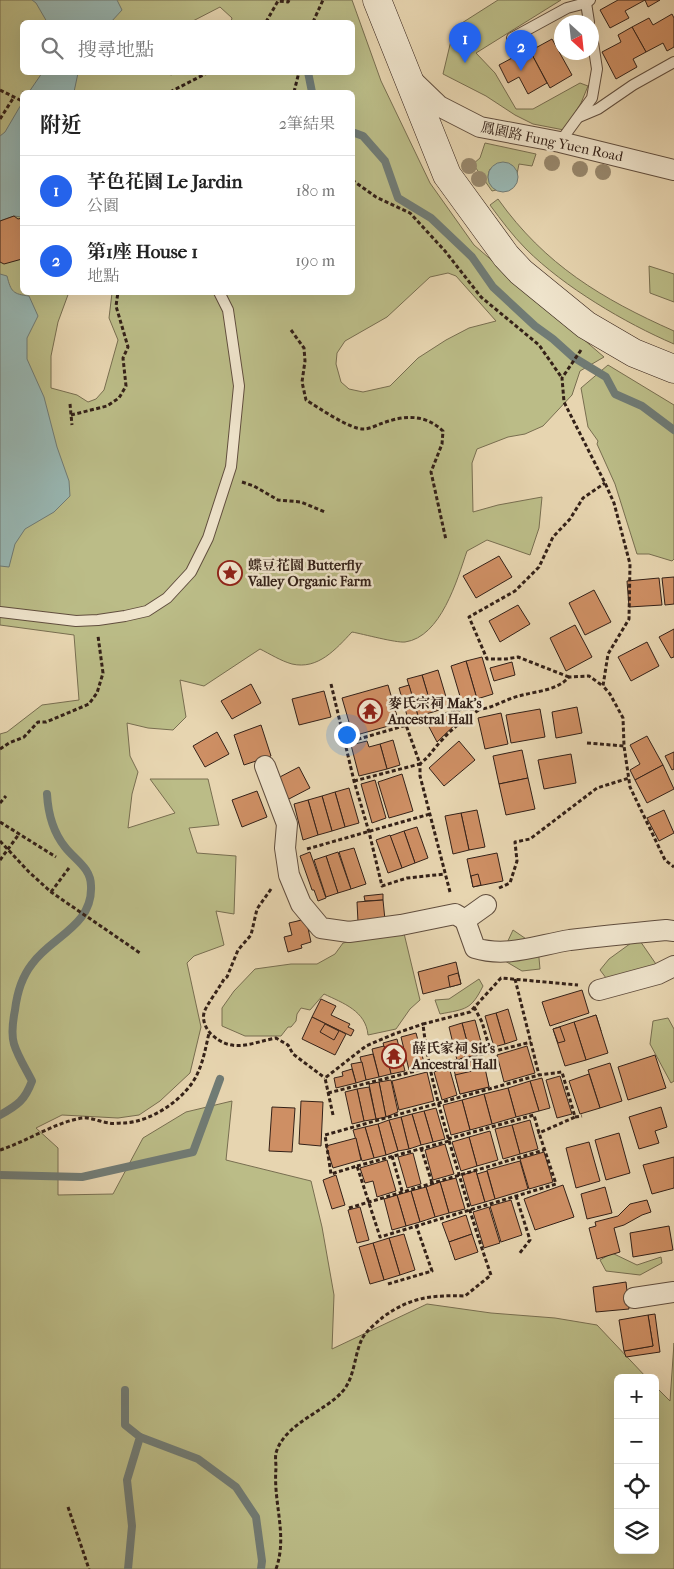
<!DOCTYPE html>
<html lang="zh-TW">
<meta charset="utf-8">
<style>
:root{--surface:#fff;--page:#f6f6f6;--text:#222;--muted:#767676;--line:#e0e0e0;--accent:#2563eb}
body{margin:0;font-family:"IM FELL French Canon","Noto Serif TC",serif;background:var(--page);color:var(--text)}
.controls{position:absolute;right:15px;bottom:15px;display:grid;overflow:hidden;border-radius:8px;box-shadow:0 5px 20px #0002}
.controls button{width:45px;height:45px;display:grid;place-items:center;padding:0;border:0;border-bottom:1px solid var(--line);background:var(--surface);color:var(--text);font:25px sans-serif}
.compass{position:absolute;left:554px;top:15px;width:45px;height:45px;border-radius:50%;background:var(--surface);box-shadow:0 5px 20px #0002;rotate:153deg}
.you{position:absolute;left:346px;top:734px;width:18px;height:18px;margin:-12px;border:4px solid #fff;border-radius:50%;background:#1a73e8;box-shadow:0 0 0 8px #1a73e833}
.badge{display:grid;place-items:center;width:32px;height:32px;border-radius:50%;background:var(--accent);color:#fff;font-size:16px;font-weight:700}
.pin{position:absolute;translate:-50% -41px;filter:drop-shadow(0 1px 2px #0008)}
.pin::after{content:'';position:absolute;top:26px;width:18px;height:15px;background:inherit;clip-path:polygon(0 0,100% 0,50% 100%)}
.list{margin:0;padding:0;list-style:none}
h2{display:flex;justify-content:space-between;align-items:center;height:65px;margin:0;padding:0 20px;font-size:21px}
h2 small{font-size:16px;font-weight:400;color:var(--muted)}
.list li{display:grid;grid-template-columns:32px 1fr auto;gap:15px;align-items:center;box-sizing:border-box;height:70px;padding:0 20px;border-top:1px solid var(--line)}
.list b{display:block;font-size:19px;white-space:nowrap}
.list p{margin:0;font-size:16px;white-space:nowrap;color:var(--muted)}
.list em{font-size:16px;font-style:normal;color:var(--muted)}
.icon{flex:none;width:28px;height:28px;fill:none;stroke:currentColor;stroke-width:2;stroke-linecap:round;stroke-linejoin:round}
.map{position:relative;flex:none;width:674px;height:1569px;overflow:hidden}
.search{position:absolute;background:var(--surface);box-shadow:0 5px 20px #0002;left:20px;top:20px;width:335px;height:55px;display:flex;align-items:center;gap:12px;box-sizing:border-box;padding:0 18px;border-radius:8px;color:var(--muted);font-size:19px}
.panel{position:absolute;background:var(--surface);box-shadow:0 5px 20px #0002;left:20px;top:90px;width:335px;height:205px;border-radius:8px}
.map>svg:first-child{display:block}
.green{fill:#bbbc87;stroke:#786e50;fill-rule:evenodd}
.water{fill:#98b7b3;stroke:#707b75}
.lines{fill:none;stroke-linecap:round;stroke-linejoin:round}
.stream{stroke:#707b75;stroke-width:8}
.building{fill:#ce8f64;stroke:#342118}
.lane-casing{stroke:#614e3e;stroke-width:12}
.street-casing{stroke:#614e3e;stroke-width:22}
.secondary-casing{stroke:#342118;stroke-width:29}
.path{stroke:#342118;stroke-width:3;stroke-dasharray:4 2.5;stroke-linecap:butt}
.lane{stroke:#efe4cc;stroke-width:10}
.street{stroke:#efe4cc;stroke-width:20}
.secondary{stroke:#efe4cc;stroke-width:28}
.tree{fill:#97876c}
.labels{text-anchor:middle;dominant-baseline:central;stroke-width:5;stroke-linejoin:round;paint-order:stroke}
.street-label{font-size:14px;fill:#342118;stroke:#efe4cc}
.poi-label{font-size:14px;font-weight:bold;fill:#342118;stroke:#efe4cc;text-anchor:start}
</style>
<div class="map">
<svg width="674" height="1569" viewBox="0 0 674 1569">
<rect width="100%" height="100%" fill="#e7d5b0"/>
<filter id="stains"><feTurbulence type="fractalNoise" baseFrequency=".004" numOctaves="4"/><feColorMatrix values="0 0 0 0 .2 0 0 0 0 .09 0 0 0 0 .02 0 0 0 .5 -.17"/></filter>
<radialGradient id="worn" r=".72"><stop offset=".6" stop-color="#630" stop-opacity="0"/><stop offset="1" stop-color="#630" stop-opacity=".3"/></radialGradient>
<g class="green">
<path d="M 0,0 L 352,0 L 381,81 L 430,183 L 474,245 L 604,357 L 580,371 L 572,395 L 543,426 L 525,434 L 508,437 L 477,449 L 472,463 L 473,512 L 498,505 L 542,497 L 539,528 L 530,555 L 487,540 L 467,551 C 457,580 441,637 405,642 C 396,643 363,634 352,632 C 336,649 318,670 292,664 C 281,661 270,654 260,649 L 204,686 L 180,680 L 186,717 L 173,730 L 148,728 L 127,723 L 130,756 L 138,772 L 132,794 L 128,828 L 175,813 L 150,779 L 208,779 L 219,825 L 189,828 L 197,853 L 236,856 L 234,914 L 216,911 L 224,945 L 194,956 L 187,963 L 201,1027 L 190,1073 L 160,1101 L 139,1115 L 118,1118 L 62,1115 L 36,1128 L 58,1148 L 58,1195 L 113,1194 L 143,1138 L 186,1112 L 232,1101 L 226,1160 L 311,1181 L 322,1227 L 334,1295 L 332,1349 L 427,1304 L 491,1313 L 555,1318 L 597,1325 L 647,1378 L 618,1378 L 618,1550 L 655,1550 L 655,1386 L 670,1401 L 674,1343 L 674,1569 L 0,1569 L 0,734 L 7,732 L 42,705 L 79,700 L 74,635 L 0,625 ZM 220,7 L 232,18 L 231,22 L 352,22 L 352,72 L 178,72 L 171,75 L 166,72 L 22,72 L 22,22 L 191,22 ZM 22,92 L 352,92 L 352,292 L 112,293 L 109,318 L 118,340 L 104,390 L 96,399 L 88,402 L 77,395 L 51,388 L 51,356 L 58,322 L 69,292 L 22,292 ZM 448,273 L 456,276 L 496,321 L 469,328 L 446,340 L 418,358 L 390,386 L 363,392 L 349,389 L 341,382 L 336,364 L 337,353 L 345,341 L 387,317 L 430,277 Z"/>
<polygon points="498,0 561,0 476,53 495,73 516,109 533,109 580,83 588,86 581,103 564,130 533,124 515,115 486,96 443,74 454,28"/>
<path d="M 485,143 L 536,154 L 532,166 L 519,164 L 517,174 L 512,165 L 490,169 C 486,177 489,185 496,190 L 492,191 L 473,164 L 480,158 Z"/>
<path d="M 498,199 C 545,265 602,299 674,331 L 674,344 C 625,323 564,287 526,249 C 513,236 501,220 490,205 Z"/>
<polygon points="649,266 674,274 674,302 650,293"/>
<polygon points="608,365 674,405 674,559 672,561 649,554 637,554 615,484 597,444 598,441 588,427 581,388"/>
<path d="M 402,925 L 420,1000 L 410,1009 L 396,1029 L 368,1035 C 366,1011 343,1003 324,994 L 310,1010 L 301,1008 L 297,1014 L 296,1021 L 291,1027 L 288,1027 L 281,1036 L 245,1036 L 222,1026 L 222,1008 L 234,991 L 255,969 L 291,964 L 317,964 L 335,954 L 343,943 L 367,938 Z"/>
<polygon points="513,930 538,947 540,969 522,971 500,958"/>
<polygon points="638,938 658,967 619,995 600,970 609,959"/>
<path d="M 479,979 L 483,986 C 471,1010 466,1009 440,1014 L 435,1000 L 449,999 Z"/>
<polygon points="668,1018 674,1029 674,1081 671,1083 650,1044 653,1021"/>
<polygon points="612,1253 637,1265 661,1257 662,1263 640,1275 606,1271 600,1260"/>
</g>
<g class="water">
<polygon points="32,0 117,0 122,10 111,22 47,22 36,3"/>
<polygon points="42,73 78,73 74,92 29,92"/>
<polygon points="22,103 22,217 14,216 0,221 0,136 5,132"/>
<circle cx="503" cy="177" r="15"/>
<path d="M 0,274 L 7,276 C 11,292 13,294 29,296 L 38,316 L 27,338 L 27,359 L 44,397 L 57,447 L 69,481 L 70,496 L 54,512 L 25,529 L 15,544 L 9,567 L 0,566 Z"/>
</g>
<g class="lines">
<g class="stream">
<polyline points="308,72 312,92"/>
<polyline points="352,132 363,136 385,161 398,198 431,218 472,257 493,287 535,326 553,339 573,357 606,377 615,394 642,406 674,430"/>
<path d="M 0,1115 C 18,1105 25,1100 32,1081 C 26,1069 18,1057 14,1044 C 11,1034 13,1020 15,1010 C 17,993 21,978 32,964 C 51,937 93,926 91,886 C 91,868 75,860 65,847 C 53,832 48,812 47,794"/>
<polyline points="0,1175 82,1177 193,1152 220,1079"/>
<polyline points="125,1390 125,1425 140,1437 127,1480 132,1526 128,1569"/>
<polyline points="140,1437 198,1459 236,1487 256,1517 262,1561 261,1569"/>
</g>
</g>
<g class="building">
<polygon points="618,0 660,0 648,7 645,0 625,11 629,18 610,28 600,10"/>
<polygon points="672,14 674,18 674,47 667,51 663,43 646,52 632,27 649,18 653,25"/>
<polygon points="632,27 646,52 633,59 637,67 616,79 602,52 621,42 618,35"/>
<polygon points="552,39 572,75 550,88 530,51"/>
<polygon points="529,49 547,83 528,94 519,77 508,83 499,65"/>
<polygon points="14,216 18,219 22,218 22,259 4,264 0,262 0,221"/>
<polygon points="499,556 512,577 476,598 463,576"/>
<polygon points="674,577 674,604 665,605 662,578"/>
<polygon points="659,578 662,605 629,607 627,581"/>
<polygon points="594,590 611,622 585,635 569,603"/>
<polygon points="518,605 530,624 500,642 489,621"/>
<polygon points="575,625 592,657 566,671 550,638"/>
<polygon points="674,629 674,657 671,658 659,637"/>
<polygon points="647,642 659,666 631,681 618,657"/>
<polygon points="482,657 493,694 477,699 466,661"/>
<polygon points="466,661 477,699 462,703 451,666"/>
<polygon points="512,662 515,675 494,681 490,668"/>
<polygon points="438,670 449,707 433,712 422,675"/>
<polygon points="422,675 433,712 418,716 407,679"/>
<polygon points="251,684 261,703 232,719 221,701"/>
<polygon points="388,685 399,723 353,736 342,698"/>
<polygon points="409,685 418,716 408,719 399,688"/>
<polygon points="324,691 331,717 299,725 292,699"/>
<polygon points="577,707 582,733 556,738 552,712"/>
<polygon points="540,709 545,737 511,743 506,715"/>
<polygon points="458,710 463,717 437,742 428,725"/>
<polygon points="501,713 508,744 485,749 478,718"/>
<polygon points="261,725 271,756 244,765 234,735"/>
<polygon points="217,732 229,754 205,767 193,746"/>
<polygon points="647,736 663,765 635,780 630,770 640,764 630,745"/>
<polygon points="393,740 400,765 387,769 380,744"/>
<polygon points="367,741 369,747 380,744 387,769 359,776 351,745"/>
<polygon points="459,741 475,760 444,786 429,768"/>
<polygon points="522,750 528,778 499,784 493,756"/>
<polygon points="674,752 674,769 672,770 665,756"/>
<polygon points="571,754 576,783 544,789 538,760"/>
<polygon points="663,765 674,789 647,803 635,780"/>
<polygon points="299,767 310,788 287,800 276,779"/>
<polygon points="402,774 413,811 389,818 378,782"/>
<polygon points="528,778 535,809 506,815 499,784"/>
<polygon points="375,780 386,818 372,823 361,784"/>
<polygon points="349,788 359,823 345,827 335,792"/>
<polygon points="257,791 267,817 242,827 232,800"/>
<polygon points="335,792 345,827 332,831 322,796"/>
<polygon points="322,796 332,831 318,835 308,800"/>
<polygon points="308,800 318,835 303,840 294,804"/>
<polygon points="477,810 485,847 469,850 461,813"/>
<polygon points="664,810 674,833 659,841 647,818"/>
<polygon points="461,813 469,850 453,854 445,816"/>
<polygon points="417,827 428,858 415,863 404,831"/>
<polygon points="404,831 415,863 402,868 390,836"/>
<polygon points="390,835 402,868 388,873 376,840"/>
<polygon points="354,848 366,884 351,889 339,852"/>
<polygon points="310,852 326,898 318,901 314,890 312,890 300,856"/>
<polygon points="338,852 351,889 338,893 326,856"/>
<polygon points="497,853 503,881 473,887 467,859"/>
<polygon points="326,856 338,893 326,897 314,860"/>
<polygon points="478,874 481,885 473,887 471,876"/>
<polygon points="383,894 383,900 365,901 364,896"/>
<polygon points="383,900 385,920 358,922 357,902"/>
<polygon points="306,919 309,932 299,934 295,922"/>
<polygon points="306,919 311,942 301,945 302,948 288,952 284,937 292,935 289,923"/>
<polygon points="456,962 461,984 423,994 418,972"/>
<polygon points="458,973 461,984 450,987 448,976"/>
<polygon points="582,990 589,1013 550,1026 542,1002"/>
<polygon points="321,999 336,1006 331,1015 350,1024 348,1027 354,1030 351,1036 312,1017"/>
<polygon points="508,1009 517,1040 505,1044 496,1013"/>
<polygon points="496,1013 505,1044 494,1047 485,1016"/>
<polygon points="596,1015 601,1031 593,1033 588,1018"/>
<polygon points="596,1015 608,1053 586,1060 574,1022"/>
<polygon points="312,1017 346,1034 335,1055 302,1039"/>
<polygon points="475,1020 484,1053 471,1057 462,1023"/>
<polygon points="574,1022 586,1060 565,1066 553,1029"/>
<polygon points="462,1023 471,1057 457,1060 449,1027"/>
<polygon points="325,1024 339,1031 334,1040 320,1032"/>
<polygon points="560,1027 565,1041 558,1043 553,1029"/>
<polygon points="416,1033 425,1066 409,1070 401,1037"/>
<polygon points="397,1039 405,1071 391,1074 383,1043"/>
<polygon points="473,1044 476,1055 465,1058 462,1048"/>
<polygon points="384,1046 391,1074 379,1077 372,1049"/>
<polygon points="527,1046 535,1073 504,1082 497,1055"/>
<polygon points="400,1049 402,1060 388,1064 386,1053"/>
<polygon points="373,1054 379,1077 366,1080 360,1057"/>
<polygon points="655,1055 666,1088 628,1100 618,1067"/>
<polygon points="482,1059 489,1087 460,1094 453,1066"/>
<polygon points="362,1062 366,1080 356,1083 351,1064"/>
<polygon points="610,1063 622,1101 600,1108 588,1070"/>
<polygon points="449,1067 457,1095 442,1100 434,1072"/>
<polygon points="485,1068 489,1087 460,1094 455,1075"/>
<polygon points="352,1069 356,1083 336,1088 334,1078 343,1076 342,1072"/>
<polygon points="427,1072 434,1101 399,1110 392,1081"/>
<polygon points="589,1074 600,1108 580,1114 569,1081"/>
<polygon points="560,1076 572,1114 557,1118 546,1080"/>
<polygon points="542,1078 550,1108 539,1111 530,1081"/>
<polygon points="391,1080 398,1112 386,1117 379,1082"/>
<polygon points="530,1081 539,1111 516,1117 508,1088"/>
<polygon points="379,1082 386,1117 376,1119 369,1084"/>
<polygon points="369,1087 376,1119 364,1121 357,1089"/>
<polygon points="508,1088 516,1117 492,1124 484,1094"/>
<polygon points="357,1089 364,1121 352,1124 345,1092"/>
<polygon points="484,1094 492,1124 470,1130 462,1100"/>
<polygon points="462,1100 470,1130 451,1135 443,1105"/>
<polygon points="301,1101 323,1102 321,1146 299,1144"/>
<polygon points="272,1107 295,1108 292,1152 269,1151"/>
<polygon points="661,1107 667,1127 655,1131 659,1143 639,1149 629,1117"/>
<polygon points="436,1108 445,1139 433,1142 424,1111"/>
<polygon points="424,1111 433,1142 421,1145 412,1114"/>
<polygon points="412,1114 421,1145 409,1149 401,1117"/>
<polygon points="401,1117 409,1149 398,1151 389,1120"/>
<polygon points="389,1120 398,1151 386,1155 378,1124"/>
<polygon points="530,1120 538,1149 520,1154 512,1125"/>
<polygon points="378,1124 386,1155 374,1158 365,1127"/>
<polygon points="512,1125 520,1154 503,1159 495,1129"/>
<polygon points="365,1127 374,1158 362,1161 353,1130"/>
<polygon points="490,1131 498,1160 477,1166 469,1137"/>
<polygon points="619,1133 630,1173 606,1180 595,1140"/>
<polygon points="469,1137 477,1166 461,1171 452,1142"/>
<polygon points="356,1138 361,1160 333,1168 326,1146"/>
<polygon points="589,1142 600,1181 576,1188 566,1148"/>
<polygon points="445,1144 454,1174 433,1180 425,1150"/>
<polygon points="544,1152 553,1182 529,1189 520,1159"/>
<polygon points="413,1153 421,1184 407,1188 398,1157"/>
<polygon points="674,1157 674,1188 652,1194 643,1165"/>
<polygon points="387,1160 396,1191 377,1197 373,1181 365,1183 360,1168"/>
<polygon points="520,1161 528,1189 495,1199 487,1170"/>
<polygon points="476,1171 485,1202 471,1206 462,1175"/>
<polygon points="487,1171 495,1199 485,1202 477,1174"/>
<polygon points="336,1175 345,1205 332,1209 323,1180"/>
<polygon points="456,1178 465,1209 449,1213 440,1182"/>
<polygon points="440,1182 449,1213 435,1217 426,1187"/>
<polygon points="563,1185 574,1217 535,1230 524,1199"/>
<polygon points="426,1187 435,1217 420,1222 411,1191"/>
<polygon points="605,1187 612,1213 587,1219 581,1194"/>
<polygon points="411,1191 420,1222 406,1226 397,1195"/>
<polygon points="397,1195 406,1226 392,1230 384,1199"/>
<polygon points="511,1200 522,1235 501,1242 490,1206"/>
<polygon points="647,1200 651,1212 642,1215 624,1225 614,1228 620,1252 597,1259 589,1228 596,1226 595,1222 618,1216 630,1204"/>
<polygon points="360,1207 369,1240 357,1243 348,1210"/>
<polygon points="489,1207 500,1243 484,1248 473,1212"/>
<polygon points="466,1215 472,1234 449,1242 442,1223"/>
<polygon points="669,1226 673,1250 633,1257 630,1233"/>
<polygon points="404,1234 415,1270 400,1275 389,1238"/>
<polygon points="472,1234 478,1252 455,1260 449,1242"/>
<polygon points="389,1238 400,1275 384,1280 373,1243"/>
<polygon points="373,1243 384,1280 370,1284 359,1247"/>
<polygon points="626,1282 629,1309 596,1312 593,1287"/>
<polygon points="655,1314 660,1352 626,1357 624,1351 653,1346 648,1315"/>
<polygon points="648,1315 653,1346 624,1351 619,1320"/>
</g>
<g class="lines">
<defs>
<g id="lane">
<polyline points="586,3 589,22"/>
<polyline points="512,38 567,8 586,3 590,0"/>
<polyline points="579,117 598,109 633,85 674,62"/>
<polyline points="560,142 592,98 597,69 592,36"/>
<polyline points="0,612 76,621 98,620 125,616 147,611 167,598 191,572 208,538 231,467 239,386 228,310 219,292"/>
</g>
<g id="street">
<polyline points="412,80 439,106 480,127 560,142 674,170"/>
<polyline points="265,766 287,824 285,848 289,875 301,904 321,928 349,932 401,925 455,914 465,920"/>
<path d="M 486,905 L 465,920 L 475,948 C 507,958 538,945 570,940 C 602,936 634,933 666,930 L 674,931"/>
<polyline points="599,990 658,974 674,966"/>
<polyline points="634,1298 674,1292"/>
</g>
<polyline id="secondary" points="377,0 447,175 506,256 521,272 586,325 634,353 674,369"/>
</defs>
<use href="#lane" class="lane-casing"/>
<use href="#street" class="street-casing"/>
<use href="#secondary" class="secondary-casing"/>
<g class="path">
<polyline points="266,22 278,1 288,2 289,0"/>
<polyline points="313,22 323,0"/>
<polyline points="0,90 22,101"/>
<polyline points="170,92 209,72"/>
<polyline points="294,92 299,72"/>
<polyline points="0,119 14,97"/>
<polyline points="352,180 376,197 410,213 445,251 481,297 539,345 562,378"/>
<path d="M 291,330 L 304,348 L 305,361 L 302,382 L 306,400 C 319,408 351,430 364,429 C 370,429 377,425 383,423 C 405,415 425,414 443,431 L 442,444 L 431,472 L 446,540"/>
<polyline points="581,350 562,378 564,402 605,483 614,503 630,564 629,619 608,654 603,686 610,694 623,718 624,746 630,787 665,860 674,867"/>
<polyline points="70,404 72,425"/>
<polyline points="71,415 107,406 119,398 126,386 123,358 128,347 116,306 118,292"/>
<polyline points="242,482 254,486 278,500 301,502 325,512"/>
<polyline points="569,677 518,657 506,659 487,659 469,617 515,591 539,567 553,537 570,519 583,498 605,483"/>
<polyline points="331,684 354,781 369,832 382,886 407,878 445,874"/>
<path d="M 345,743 L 462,709 C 468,709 475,710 482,709 C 495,707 506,699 519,696 C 536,691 557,691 569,677 L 589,676 L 603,686"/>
<polyline points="587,743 624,746"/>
<polyline points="0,749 9,743 24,737 38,722 46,722 89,704 97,693 103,673 98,636"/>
<polyline points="354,781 420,764 406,725"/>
<polyline points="0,803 6,796"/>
<polyline points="0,822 56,857"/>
<polyline points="0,841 29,872 51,892 140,953"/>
<polyline points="307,849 430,814"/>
<polyline points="0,860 19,834"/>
<polyline points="499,888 510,883 517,861 515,842 530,839 597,788 629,778"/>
<path d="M 271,889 L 257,909 L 251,935 L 238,950 L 227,977 L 224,979 C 220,987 205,1007 204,1013 C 202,1020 206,1029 211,1034 C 232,1054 250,1043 276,1038 L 288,1045 L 293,1054 L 325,1078"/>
<polyline points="51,892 69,868"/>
<path d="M 450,892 L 420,776 L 420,764 C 431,755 433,749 442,740 C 453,727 466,719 480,709"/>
<polyline points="515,979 539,1075"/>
<polyline points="474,1007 482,1022 491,1053"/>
<polyline points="328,1093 531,1042"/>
<polyline points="333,1115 325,1078 366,1046 394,1034 423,1024"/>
<polyline points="575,1117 582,1116"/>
<polyline points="448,1139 534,1115 539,1133 575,1117 562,1072 539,1075 325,1135 331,1174 357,1166 380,1237 556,1184 539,1133"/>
<polyline points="421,1148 432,1183"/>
<path d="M 0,1150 C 28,1141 53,1123 82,1118 C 91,1117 100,1122 109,1123 C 113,1124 119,1123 124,1123 C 152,1122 189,1097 199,1070 C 204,1058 206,1046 209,1033"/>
<polyline points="392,1156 402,1191"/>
<polyline points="357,1166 449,1141"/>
<polyline points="516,1196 530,1240 519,1254"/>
<polyline points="349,1208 544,1150"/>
<polyline points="388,1284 432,1271 416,1225"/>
<polyline points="68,1507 89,1569"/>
<path d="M 276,1569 C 288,1535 273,1504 276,1468 C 276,1463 275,1457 276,1453 C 284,1424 324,1412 342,1392 C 355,1378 354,1355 362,1339 C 366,1331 376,1323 383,1317 C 411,1297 431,1295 465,1296 L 491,1275 C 477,1235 465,1195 453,1154 C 440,1111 428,1069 423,1024 L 470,1012 L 501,978 L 578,985"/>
</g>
<use href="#lane" class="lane"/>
<use href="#street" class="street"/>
<use href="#secondary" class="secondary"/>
</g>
<g class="tree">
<circle cx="552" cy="163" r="8"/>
<circle cx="469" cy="166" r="8"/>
<circle cx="580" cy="169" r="8"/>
<circle cx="603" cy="172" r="8"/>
<circle cx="479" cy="179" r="8"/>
</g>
<defs>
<symbol id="sight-ring" viewBox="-11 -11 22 22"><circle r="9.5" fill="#efe4cc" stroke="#8f2418" stroke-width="1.5"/><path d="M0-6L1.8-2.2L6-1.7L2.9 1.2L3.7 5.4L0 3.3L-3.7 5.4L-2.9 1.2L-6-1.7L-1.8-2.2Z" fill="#8f2418"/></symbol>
<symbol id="temple-ring" viewBox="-11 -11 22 22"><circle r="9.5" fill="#efe4cc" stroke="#8f2418" stroke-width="1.5"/><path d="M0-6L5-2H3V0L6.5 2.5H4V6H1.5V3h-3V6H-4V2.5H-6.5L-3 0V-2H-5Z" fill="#8f2418"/></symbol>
</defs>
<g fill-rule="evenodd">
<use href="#sight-ring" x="216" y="559" width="28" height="28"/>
<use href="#temple-ring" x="356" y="697" width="28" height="28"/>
<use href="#temple-ring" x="380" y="1042" width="28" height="28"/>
</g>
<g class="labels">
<g class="street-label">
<text transform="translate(552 142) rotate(12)">鳳園路 Fung Yuen Road</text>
</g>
<g class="poi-label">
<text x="248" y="565">蝶豆花園 Butterfly<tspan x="248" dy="16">Valley Organic Farm</tspan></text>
<text x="388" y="703">麥氏宗祠 Mak's<tspan x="388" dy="16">Ancestral Hall</tspan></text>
<text x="412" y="1048">薛氏家祠 Sit's<tspan x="412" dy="16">Ancestral Hall</tspan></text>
</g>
</g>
<rect width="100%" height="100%" filter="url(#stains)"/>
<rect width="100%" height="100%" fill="url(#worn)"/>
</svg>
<div class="controls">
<button>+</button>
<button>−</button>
<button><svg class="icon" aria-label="locate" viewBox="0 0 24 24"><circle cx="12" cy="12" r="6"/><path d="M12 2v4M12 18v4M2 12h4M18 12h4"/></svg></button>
<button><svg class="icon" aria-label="layers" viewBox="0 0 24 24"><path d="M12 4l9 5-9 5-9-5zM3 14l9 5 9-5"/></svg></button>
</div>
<svg class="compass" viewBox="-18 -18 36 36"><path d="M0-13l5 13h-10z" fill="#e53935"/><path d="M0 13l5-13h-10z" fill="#767676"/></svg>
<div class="you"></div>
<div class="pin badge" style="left:465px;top:63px">1</div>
<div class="pin badge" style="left:521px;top:71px">2</div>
<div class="search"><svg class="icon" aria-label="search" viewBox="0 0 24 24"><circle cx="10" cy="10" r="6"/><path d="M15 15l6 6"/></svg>搜尋地點</div>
<section class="panel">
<h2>附近<small>2筆結果</small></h2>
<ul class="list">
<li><span class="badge">1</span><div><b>芊色花園 Le Jardin</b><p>公園</p></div><em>180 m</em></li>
<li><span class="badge">2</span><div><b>第1座 House 1</b><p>地點</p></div><em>190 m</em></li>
</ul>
</section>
</div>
